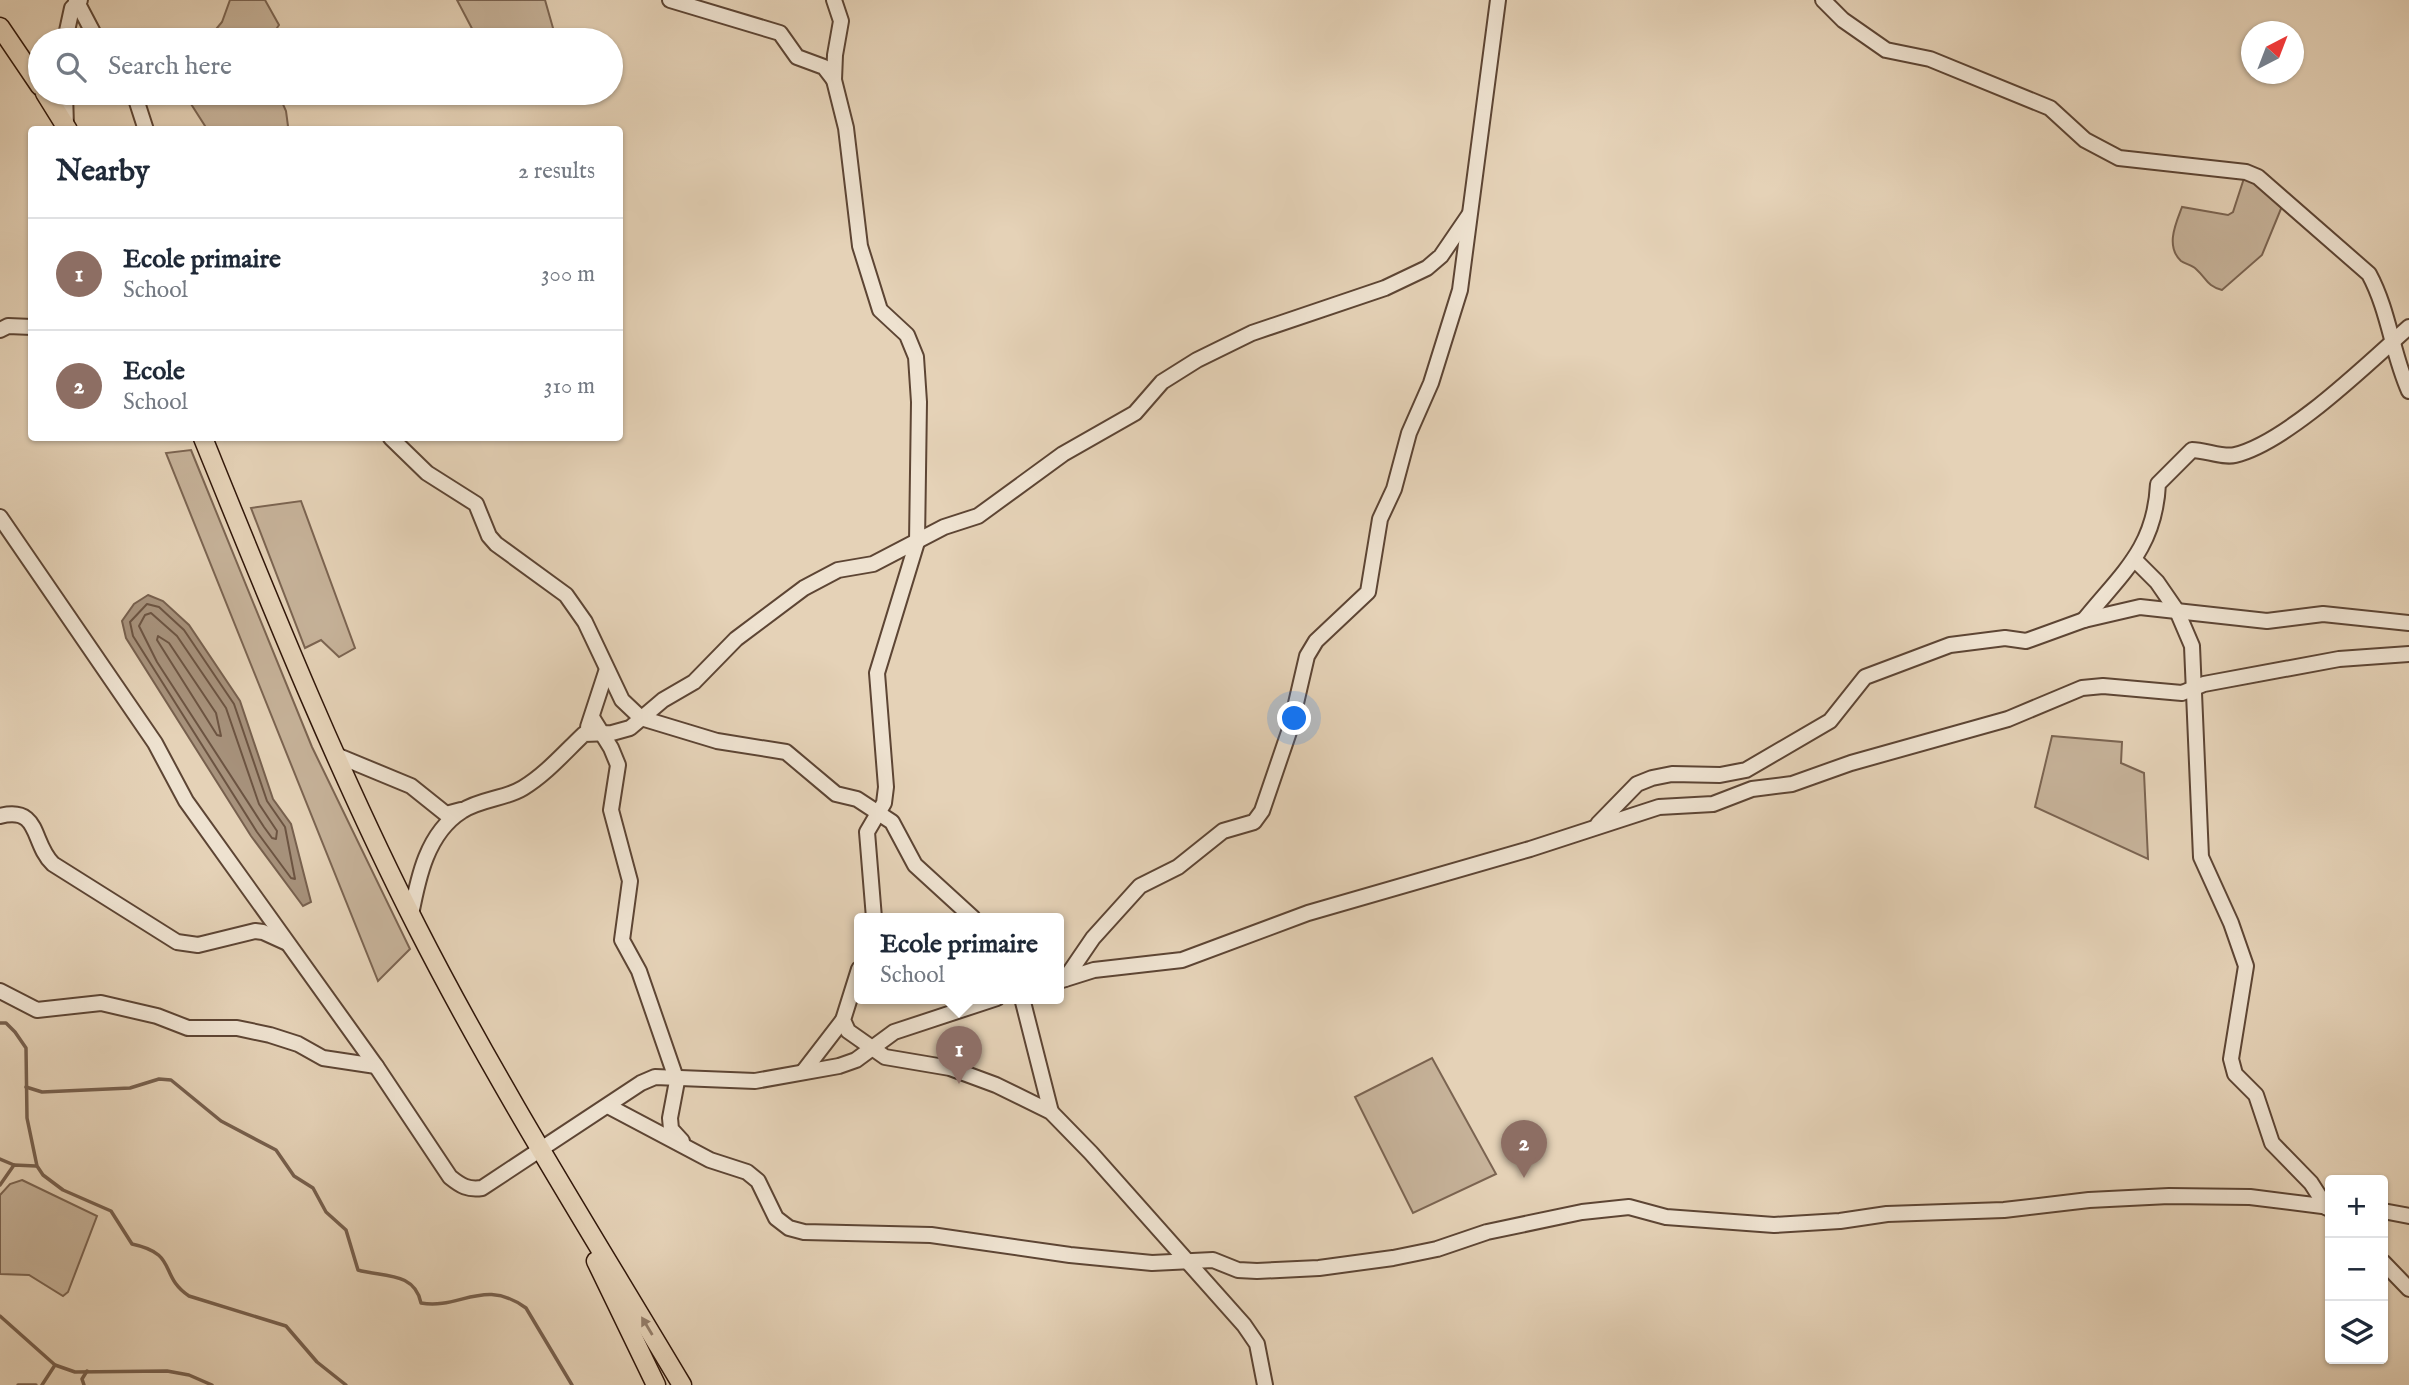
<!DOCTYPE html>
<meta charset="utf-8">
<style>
:root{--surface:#fff;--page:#f2f2f3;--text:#1f2937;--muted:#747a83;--line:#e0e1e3;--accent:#8f2418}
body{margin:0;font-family:"IM FELL English",serif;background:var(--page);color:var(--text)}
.controls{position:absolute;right:21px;bottom:21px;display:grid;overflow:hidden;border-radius:7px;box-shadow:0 2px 5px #0004}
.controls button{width:63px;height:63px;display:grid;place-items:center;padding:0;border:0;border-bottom:2px solid var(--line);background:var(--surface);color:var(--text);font:35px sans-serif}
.compass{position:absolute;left:2241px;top:21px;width:63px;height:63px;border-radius:50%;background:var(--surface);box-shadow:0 2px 5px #0004;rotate:42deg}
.you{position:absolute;left:1295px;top:719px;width:24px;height:24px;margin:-18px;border:5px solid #fff;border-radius:50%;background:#1a73e8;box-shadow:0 0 0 10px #1a73e833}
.badge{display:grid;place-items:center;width:46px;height:46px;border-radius:50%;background:var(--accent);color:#fff;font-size:23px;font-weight:700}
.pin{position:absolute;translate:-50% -58px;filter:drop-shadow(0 2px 4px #0008)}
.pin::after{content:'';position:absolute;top:37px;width:24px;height:21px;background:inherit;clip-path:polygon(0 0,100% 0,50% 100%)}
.popup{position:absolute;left:854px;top:913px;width:210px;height:91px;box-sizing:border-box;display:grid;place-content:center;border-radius:7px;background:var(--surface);filter:drop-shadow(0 2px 5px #0005);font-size:23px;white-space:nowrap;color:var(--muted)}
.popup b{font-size:26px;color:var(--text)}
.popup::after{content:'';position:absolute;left:50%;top:100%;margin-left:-14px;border:14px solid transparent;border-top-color:var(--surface)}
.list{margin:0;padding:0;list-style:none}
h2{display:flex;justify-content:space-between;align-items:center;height:91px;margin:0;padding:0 28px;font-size:30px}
h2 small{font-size:23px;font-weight:400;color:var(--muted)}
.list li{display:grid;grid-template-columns:46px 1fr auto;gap:21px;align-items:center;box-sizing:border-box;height:112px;padding:0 28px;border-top:2px solid var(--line)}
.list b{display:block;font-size:26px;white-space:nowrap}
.list p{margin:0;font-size:23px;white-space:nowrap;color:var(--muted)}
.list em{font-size:23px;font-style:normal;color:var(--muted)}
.icon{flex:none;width:38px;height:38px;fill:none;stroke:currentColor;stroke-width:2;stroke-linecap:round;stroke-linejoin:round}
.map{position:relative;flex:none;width:2409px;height:1385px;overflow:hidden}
.search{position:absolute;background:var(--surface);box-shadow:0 2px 5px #0004;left:28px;top:28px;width:595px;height:77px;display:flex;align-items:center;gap:18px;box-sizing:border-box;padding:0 24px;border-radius:38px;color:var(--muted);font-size:26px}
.panel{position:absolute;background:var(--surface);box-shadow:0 2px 5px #0004;left:28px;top:126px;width:595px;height:315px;border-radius:7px}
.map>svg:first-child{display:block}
.green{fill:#c6b299;stroke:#7b6451;stroke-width:2}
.water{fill:#a7927c;stroke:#77604e;stroke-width:2}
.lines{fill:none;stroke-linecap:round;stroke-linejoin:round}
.shore{stroke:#6c5442;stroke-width:2}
.stream{stroke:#77604e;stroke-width:3.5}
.minor-casing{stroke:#5d4534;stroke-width:18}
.major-casing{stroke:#301609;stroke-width:21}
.minor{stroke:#eee2d0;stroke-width:14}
.major{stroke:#e5d2b7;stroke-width:18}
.oneway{fill:#947d69}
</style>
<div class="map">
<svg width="2409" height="1385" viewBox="0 0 2409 1385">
<rect width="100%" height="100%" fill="#e5d2b7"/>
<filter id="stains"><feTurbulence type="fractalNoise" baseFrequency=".00286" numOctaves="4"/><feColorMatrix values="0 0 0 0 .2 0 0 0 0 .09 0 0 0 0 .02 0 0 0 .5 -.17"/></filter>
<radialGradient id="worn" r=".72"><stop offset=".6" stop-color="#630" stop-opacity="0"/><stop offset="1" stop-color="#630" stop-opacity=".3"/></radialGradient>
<g class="green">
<polygon points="230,0 265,0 279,25 269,40 207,40 222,22"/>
<polygon points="457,0 545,0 555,35 540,40 478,40"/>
<polygon points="184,93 278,93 286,111 288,126 283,130 207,129"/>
<path d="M 2246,172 L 2285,199 L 2262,255 L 2222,290 C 2207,286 2207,279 2196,269 C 2192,265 2185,264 2181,261 C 2165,246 2176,223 2182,207 L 2228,215 L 2233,212 Z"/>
<polygon points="191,450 312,747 410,949 378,981 166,453"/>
<polygon points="301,501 355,648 339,657 321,640 305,648 251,508"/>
<polygon points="2052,736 2122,742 2121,763 2144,773 2148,859 2035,807"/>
<polygon points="1432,1058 1496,1174 1413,1213 1355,1097"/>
<polygon points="22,1180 97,1216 68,1292 63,1296 29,1275 0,1274 0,1195 10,1184"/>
</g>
<polygon class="water" points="148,595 163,601 189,625 240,701 273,799 291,824 311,902 303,906 251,836 126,638 122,621 134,604"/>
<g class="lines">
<g class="shore">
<polygon points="147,604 159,607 184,630 234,704 267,801 285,827 295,879 291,878 257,832 133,636 130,622"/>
<polygon points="151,613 177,636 226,708 259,804 277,831 276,839 272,838 264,827 157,662 139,626 145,615"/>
<polygon points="158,636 169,643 216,713 221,736 217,735 157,640"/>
</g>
<g class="stream">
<path d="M 0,1023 L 6,1023 L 15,1032 L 26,1048 L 27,1118 L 37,1166 L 43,1175 L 63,1190 L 111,1211 L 132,1244 C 179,1254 158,1275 189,1296 L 286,1326 L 317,1362 L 346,1385"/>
<path d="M 26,1087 L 42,1092 L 130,1088 L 159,1079 L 171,1080 L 221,1121 L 276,1150 L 294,1176 L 313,1188 L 326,1212 L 346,1230 L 358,1270 C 381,1277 415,1271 421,1303 C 460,1310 484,1277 526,1308 L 572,1385"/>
<polyline points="0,1159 14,1165"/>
<polyline points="0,1185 14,1165 36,1166"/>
<polyline points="0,1316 55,1365 75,1372 167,1371 189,1375 212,1385"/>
<polyline points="18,1385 36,1385"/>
<polyline points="42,1385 55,1365"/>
<polyline points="84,1385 82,1379 87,1371"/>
</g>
<defs>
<g id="minor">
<polyline points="76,0 97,40"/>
<polyline points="670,0 780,33 797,57 824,67 834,80"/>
<polyline points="834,0 841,21 835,55 834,80 846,128 860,246 880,310 907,335 916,357 919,402 917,542 877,673 886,787 884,803 867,832 874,918"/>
<path d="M 1823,0 L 1843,20 L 1886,50 L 1930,59 L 2050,108 L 2085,140 L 2119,158 L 2246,172 L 2258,177 L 2369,274 C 2389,311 2392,353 2409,391"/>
<polyline points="65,40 72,8 80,0"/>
<polyline points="65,93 66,126"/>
<polyline points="134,93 146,130"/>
<polyline points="0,330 8,326 32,327"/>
<polyline points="391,438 427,473 476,504 489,536 496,544 566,595 585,622 622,700 641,718 717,741 786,752 836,794 857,799 892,822 915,865 973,918"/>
<path d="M 0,517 L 155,743 L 186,801 L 376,1066 L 450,1177 C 461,1186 468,1190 482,1188 L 641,1083 L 655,1077 L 755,1081 L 839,1066 L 856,1060 L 894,1032 L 997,998"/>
<polyline points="2134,559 2157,582 2177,611 2192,646 2201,857 2231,923 2246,966 2231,1059 2235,1074 2256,1095 2272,1143 2311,1183 2327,1208"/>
<path d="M 2084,620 C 2122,573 2155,548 2158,484 L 2192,450 C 2205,450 2223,458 2235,455 C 2288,442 2367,364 2409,327"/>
<polyline points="593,719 611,748 618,765 611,810 630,881 622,940 639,971 677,1081 670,1118 671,1129 682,1141"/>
<polyline points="588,727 606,672"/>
<polyline points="336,755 411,786 446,814 461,810"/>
<path d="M 0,816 C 41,806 31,843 53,864 L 177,942 L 198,945 L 255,931 L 263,932 L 285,942"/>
<polyline points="1598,824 1637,784 1652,778 1672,774 1720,775 1746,770 1830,721 1865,677 1950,645 2005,638 2026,641 2084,620 2140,607 2267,621 2323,614 2409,623"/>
<path d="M 411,915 C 418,878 427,833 462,811 C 480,799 505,799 523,788 C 546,774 564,753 584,734 L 612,733 L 630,728 L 663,700 L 694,682 L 736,639 L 804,588 L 838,570 L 873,564 L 944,527 L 978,516 L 1063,454 L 1135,413 L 1162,382 L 1197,360 L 1252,333 L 1385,288 L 1427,268 L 1441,256 L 1469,215"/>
<polyline points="859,969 843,1020 848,1031 885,1057 950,1068 996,1085 1051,1112 1091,1153 1244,1325 1257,1344 1265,1385"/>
<polyline points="1065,979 1093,938 1140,886 1178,867 1223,831 1254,822 1262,811 1290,729 1307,656 1316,641 1368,592 1380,519 1394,489 1409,433 1431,383 1460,290 1498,0"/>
<polyline points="1059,981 1094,970 1182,960 1308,913 1530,849 1659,807 1713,804 1752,789 1792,784 1851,763 2008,719 2082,688 2103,686 2182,693 2204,684 2339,659 2409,654"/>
<polyline points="0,991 37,1010 101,1003 157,1016 188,1028 237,1028 270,1035 298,1044 323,1058 376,1066"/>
<polyline points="1022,998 1051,1112"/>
<polyline points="803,1072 843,1020"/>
<polyline points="608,1106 710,1160 747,1172 758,1181 776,1218 789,1228 804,1232 931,1235 1070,1255 1152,1263 1213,1260 1238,1270 1257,1271 1319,1268 1393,1258 1437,1249 1487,1232 1582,1212 1629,1207 1666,1217 1774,1225 1840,1221 1887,1214 2004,1210 2089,1200 2169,1196 2250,1197 2330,1207"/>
<polyline points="2383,1211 2409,1216"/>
<polyline points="2383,1262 2409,1289"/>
</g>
<g id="major">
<polyline points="0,27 40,86"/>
<polyline points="45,93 68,130"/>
<path d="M 203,438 C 270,603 336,768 417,927 C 497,1084 592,1234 682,1385"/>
<polyline points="596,1261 656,1385"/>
</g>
</defs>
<use href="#minor" class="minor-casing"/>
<use href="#major" class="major-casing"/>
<use href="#minor" class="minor"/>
<use href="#major" class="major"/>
</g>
<defs><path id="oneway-solid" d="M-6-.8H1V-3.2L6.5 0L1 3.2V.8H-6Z" transform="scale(1.75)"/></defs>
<use class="oneway" href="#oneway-solid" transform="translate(647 1326) rotate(-121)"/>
<rect width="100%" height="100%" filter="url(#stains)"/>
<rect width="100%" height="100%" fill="url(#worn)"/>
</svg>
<div class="controls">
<button>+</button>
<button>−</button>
<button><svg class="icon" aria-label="layers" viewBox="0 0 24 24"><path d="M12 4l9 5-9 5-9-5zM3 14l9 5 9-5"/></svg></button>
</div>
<svg class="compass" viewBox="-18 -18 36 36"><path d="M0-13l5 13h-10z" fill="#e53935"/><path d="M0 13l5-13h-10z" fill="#747a83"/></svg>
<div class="you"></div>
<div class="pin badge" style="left:959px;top:1084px;background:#8d6e63">1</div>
<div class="popup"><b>Ecole primaire</b>School</div>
<div class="pin badge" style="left:1524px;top:1178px;background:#8d6e63">2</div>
<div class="search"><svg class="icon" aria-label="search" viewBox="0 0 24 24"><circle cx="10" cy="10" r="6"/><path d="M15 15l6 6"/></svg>Search here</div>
<section class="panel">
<h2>Nearby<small>2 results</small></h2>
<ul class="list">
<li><span class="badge" style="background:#8d6e63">1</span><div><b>Ecole primaire</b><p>School</p></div><em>300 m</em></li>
<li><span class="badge" style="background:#8d6e63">2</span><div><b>Ecole</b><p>School</p></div><em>310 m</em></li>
</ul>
</section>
</div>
